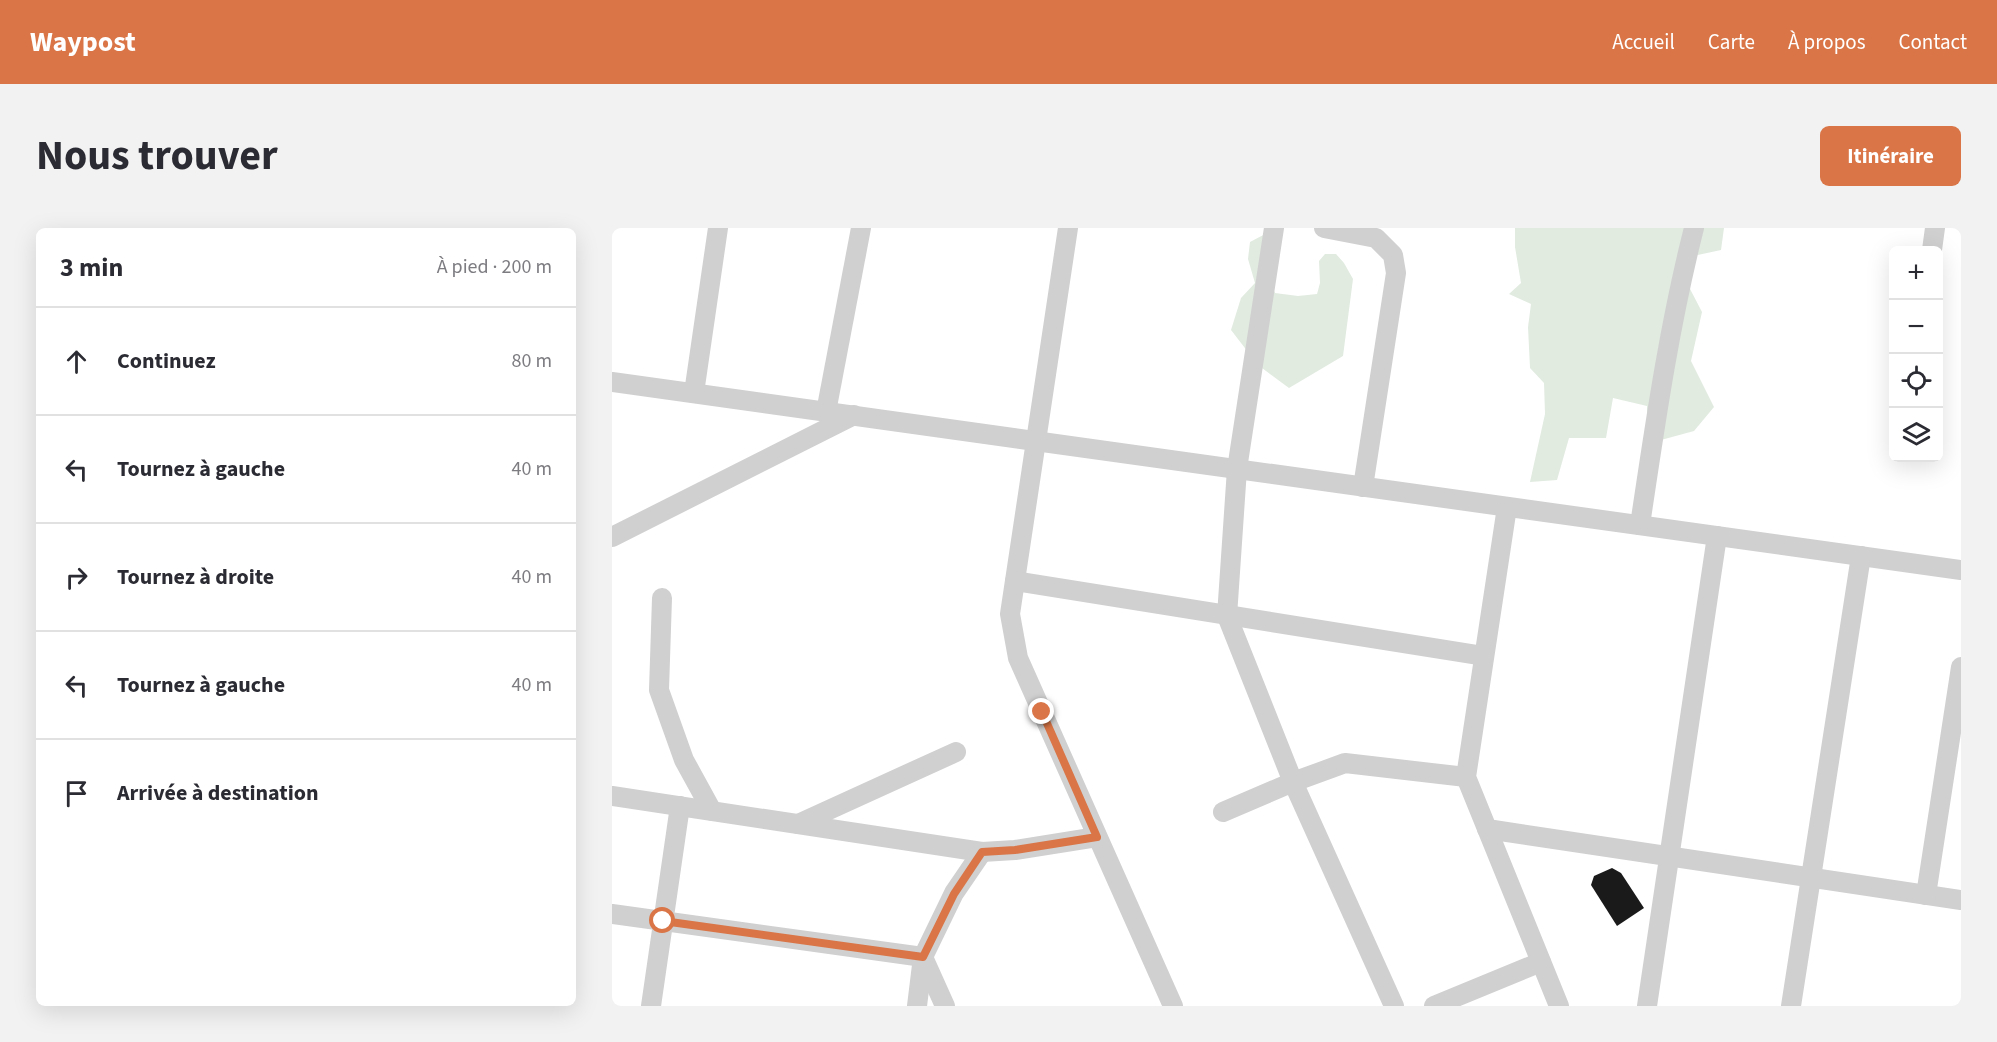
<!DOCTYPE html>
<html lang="fr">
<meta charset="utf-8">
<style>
:root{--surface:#fff;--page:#f2f2f3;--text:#2b2b33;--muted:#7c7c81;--line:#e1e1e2;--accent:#d97546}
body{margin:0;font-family:"Source Sans 3",sans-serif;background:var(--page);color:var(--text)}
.controls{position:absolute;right:18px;top:18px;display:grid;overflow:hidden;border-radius:9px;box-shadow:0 6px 24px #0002}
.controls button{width:54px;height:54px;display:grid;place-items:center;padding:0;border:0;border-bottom:2px solid var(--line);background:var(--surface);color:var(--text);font:30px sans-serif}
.stop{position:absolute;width:18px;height:18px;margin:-14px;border:4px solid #d97546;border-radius:50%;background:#fff}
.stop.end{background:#d97546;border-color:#fff;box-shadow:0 2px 6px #0008}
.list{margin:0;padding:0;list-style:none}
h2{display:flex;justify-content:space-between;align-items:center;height:78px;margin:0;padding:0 24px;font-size:26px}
h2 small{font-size:20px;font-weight:400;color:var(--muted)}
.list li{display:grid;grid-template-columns:39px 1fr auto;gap:18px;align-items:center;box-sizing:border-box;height:108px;padding:0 24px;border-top:2px solid var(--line)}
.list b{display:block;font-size:22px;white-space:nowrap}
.list em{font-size:20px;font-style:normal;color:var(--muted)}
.icon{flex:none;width:33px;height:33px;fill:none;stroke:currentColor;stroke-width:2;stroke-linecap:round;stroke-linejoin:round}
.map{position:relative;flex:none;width:1349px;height:778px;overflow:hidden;border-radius:9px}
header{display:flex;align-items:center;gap:36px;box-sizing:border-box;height:84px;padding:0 30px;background:var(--accent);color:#fff}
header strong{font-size:28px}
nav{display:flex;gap:33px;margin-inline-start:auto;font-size:21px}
.intro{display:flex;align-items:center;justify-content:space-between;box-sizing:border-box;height:144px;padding:0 36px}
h1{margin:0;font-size:42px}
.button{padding:15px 27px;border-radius:9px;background:var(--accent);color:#fff;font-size:21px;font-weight:700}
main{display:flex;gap:36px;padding:0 36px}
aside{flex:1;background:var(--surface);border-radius:9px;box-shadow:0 6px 24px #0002}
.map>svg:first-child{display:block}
.green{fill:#e1ebe0}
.building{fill:#1a1a1a}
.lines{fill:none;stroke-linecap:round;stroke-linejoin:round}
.street{stroke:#d0d0d0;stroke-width:20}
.route{stroke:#d97546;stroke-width:8}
</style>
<header>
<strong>Waypost</strong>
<nav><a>Accueil</a><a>Carte</a><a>À propos</a><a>Contact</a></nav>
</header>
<div class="intro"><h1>Nous trouver</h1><a class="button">Itinéraire</a></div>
<main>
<aside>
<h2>3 min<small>À pied · 200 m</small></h2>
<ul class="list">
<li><svg class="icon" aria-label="ahead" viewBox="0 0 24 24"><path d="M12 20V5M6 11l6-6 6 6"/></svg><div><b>Continuez</b></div><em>80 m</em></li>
<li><svg class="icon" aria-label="left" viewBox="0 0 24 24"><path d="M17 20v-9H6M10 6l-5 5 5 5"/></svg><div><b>Tournez à gauche</b></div><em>40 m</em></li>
<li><svg class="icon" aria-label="right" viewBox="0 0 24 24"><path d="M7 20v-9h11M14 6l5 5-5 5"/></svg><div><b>Tournez à droite</b></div><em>40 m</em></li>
<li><svg class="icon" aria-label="left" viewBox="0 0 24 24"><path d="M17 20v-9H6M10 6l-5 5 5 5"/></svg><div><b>Tournez à gauche</b></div><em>40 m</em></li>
<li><svg class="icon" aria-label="arrive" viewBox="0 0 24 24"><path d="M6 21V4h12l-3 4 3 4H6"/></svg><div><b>Arrivée à destination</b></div></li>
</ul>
</aside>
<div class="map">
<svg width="1349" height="778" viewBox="0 0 1349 778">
<rect width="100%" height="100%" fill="#fff"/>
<g class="green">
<polygon points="903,0 1112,0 1109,22 1081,28 1077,59 1090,84 1079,133 1102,179 1082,203 1049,212 1035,210 1035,178 1001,170 994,210 957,210 945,252 918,254 933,186 932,155 918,140 916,99 919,76 897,66 909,55 903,19"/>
<polygon points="657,4 656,47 663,65 686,68 705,66 708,55 707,33 713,26 724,26 732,35 741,51 731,128 677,160 646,137 619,102 629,70 643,55 636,31 638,14"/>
</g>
<polygon class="building" points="1000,640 1009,645 1032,680 1005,698 979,657 982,648"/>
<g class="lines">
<g class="street">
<polyline points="456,0 398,386 406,430 561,778"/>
<polyline points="662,0 625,241 615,388 681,554 782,778"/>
<polyline points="712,0 764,10 781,27 784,45 751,259"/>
<polyline points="1320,22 1323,0"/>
<polyline points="0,154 1349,342"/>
<polyline points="82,165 106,0"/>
<polyline points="214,184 249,0"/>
<polyline points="895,279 854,549 947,778"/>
<path d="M 1028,297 C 1043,197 1057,98 1082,0"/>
<polyline points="0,309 242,187"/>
<polyline points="403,353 872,428"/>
<polyline points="50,370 47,462 72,532 100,583"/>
<polyline points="0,568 370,624 403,622 485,609"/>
<polyline points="611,584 681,554 733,535 854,549"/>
<polyline points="186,596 344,524"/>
<polyline points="875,601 1349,672"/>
<polyline points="1314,667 1349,439"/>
<polyline points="0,686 311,729"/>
<polyline points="311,729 333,778"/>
<polyline points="39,778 68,578"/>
<polyline points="305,778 311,729 342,665 370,624"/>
<polyline points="822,778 929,734"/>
<polyline points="1035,778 1105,308"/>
<polyline points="1179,778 1249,328"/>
</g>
</g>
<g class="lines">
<polyline class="route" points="51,693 311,729 342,666 370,624 403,622 485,609 430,484"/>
</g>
</svg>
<div class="controls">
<button>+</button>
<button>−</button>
<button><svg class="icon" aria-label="locate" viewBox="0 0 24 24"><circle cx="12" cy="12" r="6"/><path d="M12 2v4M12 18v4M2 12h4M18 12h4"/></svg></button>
<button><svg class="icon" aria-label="layers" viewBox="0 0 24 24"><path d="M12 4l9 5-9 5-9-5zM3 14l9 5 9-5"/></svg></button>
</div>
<div class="stop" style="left:51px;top:693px"></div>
<div class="stop end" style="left:430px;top:484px"></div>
</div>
</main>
